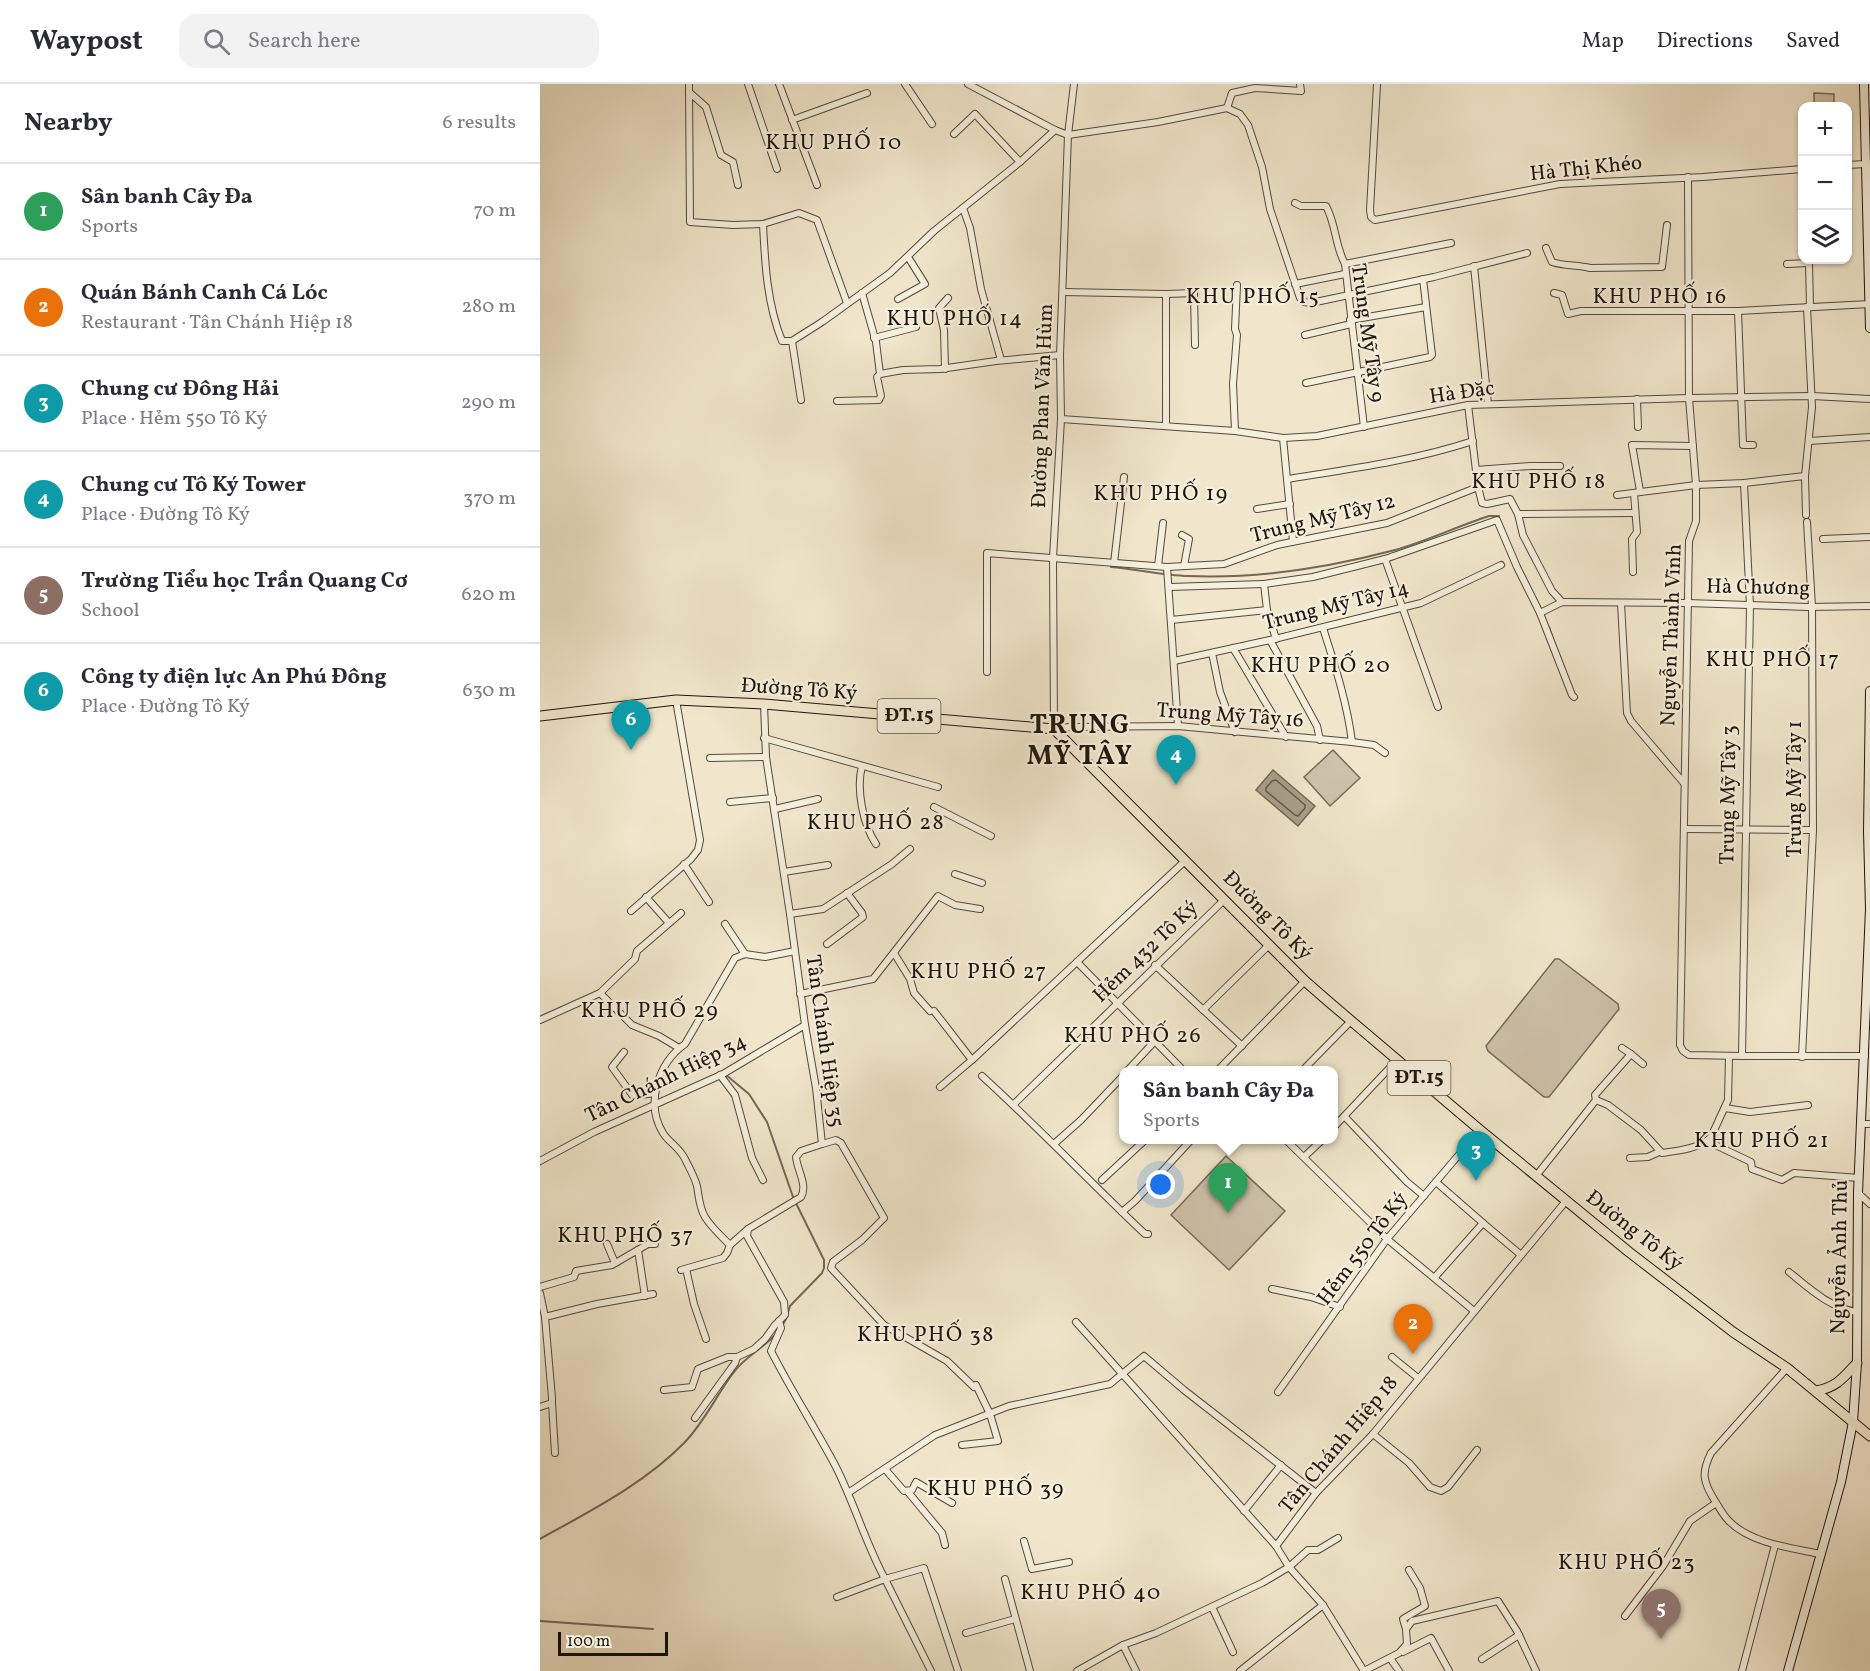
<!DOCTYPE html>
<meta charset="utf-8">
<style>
:root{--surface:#fff;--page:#f2f2f3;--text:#2b2b33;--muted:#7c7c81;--line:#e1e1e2;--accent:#8f2418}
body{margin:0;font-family:Vollkorn,serif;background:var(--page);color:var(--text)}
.controls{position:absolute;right:18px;top:18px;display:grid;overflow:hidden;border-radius:12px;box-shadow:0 2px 4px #0004}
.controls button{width:54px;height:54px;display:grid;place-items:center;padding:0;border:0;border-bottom:2px solid var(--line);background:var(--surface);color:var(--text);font:30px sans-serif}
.scale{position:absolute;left:18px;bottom:15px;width:110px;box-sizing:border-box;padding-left:6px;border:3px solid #20150b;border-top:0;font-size:16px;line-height:21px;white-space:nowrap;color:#20150b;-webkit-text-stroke:4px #f5efdd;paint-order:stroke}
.you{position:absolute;left:621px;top:1101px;width:21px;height:21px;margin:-15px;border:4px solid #fff;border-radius:50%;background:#1a73e8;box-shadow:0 0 0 9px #1a73e833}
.badge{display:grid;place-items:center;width:39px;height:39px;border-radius:50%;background:var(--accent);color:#fff;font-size:20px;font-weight:700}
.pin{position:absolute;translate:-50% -50px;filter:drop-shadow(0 2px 3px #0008)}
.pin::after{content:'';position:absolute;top:32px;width:21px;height:18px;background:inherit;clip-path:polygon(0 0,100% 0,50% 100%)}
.popup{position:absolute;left:579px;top:982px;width:219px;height:78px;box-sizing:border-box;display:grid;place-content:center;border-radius:12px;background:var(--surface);filter:drop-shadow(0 2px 4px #0005);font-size:20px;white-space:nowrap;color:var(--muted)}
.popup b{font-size:22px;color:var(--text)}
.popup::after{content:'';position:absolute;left:50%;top:100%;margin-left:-12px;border:12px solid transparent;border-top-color:var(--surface)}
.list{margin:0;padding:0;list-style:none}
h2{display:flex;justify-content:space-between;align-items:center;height:78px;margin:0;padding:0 24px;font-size:26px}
h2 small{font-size:20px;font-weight:400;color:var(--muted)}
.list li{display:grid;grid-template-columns:39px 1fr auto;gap:18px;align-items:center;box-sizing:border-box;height:96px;padding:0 24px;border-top:2px solid var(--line)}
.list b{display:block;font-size:22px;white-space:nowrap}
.list p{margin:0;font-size:20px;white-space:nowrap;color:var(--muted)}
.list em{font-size:20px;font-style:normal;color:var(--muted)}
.icon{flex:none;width:33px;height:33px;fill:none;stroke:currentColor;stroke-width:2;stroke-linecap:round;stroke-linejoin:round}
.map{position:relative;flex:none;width:1330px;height:1587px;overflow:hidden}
header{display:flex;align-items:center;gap:36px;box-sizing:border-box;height:84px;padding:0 30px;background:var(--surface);border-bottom:2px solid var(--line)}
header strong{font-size:28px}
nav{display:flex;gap:33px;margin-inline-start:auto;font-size:21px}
.search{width:420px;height:54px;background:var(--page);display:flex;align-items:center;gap:15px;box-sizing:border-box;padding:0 21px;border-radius:18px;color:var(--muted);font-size:22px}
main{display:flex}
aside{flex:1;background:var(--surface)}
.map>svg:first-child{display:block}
.green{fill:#cdc2aa;stroke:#766c5a;stroke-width:1.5}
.water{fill:#a99f8a;stroke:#726857;stroke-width:1.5}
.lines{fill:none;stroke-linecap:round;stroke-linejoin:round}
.shore{stroke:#645a4a;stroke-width:1.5}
.stream{stroke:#726857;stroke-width:2}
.street-casing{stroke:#54493b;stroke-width:8}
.secondary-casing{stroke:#20150b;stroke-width:10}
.primary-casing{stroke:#20150b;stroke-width:11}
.street{stroke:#f5efdd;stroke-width:6}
.secondary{stroke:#f5efdd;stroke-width:8}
.primary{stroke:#f0e6cb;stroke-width:9}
.labels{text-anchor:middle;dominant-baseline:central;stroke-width:4.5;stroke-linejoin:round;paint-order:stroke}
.shield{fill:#f5efdd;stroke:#60564a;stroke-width:1.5}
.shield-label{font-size:20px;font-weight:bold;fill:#20150b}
.street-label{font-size:21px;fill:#20150b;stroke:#f5efdd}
.neighbourhood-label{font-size:22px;letter-spacing:1.5px;fill:#20150b;stroke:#f5efdd}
.district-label{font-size:27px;font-weight:bold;letter-spacing:1.5px;fill:#20150b;stroke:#f5efdd}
</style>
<header>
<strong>Waypost</strong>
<div class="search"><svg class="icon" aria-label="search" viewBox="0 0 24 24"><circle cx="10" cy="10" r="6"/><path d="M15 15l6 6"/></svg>Search here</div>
<nav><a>Map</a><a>Directions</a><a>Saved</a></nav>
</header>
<main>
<aside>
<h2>Nearby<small>6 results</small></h2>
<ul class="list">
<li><span class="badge" style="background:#2e9e5b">1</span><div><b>Sân banh Cây Đa</b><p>Sports</p></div><em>70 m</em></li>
<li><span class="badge" style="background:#e8710a">2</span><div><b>Quán Bánh Canh Cá Lóc</b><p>Restaurant · Tân Chánh Hiệp 18</p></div><em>280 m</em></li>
<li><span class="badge" style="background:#0f9aa8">3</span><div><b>Chung cư Đông Hải</b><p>Place · Hẻm 550 Tô Ký</p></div><em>290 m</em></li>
<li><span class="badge" style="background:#0f9aa8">4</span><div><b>Chung cư Tô Ký Tower</b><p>Place · Đường Tô Ký</p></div><em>370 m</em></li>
<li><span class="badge" style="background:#8d6e63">5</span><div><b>Trường Tiểu học Trần Quang Cơ</b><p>School</p></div><em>620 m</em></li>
<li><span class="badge" style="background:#0f9aa8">6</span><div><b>Công ty điện lực An Phú Đông</b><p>Place · Đường Tô Ký</p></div><em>630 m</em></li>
</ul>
</aside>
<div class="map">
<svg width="1330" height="1587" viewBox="0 0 1330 1587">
<rect width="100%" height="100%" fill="#f0e6cb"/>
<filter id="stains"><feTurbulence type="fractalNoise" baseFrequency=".00333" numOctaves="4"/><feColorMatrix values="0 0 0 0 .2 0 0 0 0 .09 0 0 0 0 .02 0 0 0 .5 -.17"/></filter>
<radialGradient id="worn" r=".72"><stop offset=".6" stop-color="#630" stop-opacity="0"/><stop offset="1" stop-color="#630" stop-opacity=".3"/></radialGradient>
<g class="green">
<polygon points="1274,9 1294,10 1294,22 1274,22"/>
<polygon points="793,666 820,694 790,722 764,693"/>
<polygon points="1015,875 1019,875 1078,920 1079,925 1009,1013 1004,1013 948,967 946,962"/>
<polygon points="686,1072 745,1127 689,1186 631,1131"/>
</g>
<polygon class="water" points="733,686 775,722 758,742 716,706"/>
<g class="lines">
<polygon class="shore" points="736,696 765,721 765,724 758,732 755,731 726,707 726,704 732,697"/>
<g class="stream">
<path d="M 571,483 C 596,485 622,491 648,492 C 718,495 787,484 855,466 C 887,457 918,442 949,432 L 959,432 L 959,435"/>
<polyline points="1009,543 1014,558"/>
<polyline points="186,991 209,1010 227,1038 253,1113 284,1176 284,1184 282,1189 250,1222 246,1235 242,1242"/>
<path d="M 0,1455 C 50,1427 104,1400 144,1359 C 164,1339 177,1310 194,1288 C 205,1273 222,1265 235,1251"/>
<polyline points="0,1537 113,1545"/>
</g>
<defs>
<g id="street">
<polyline points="149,0 150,138 193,141 223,140 259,129 277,136 307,219"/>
<polyline points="208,0 237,85"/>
<polyline points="239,0 277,101"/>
<polyline points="365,0 392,40"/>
<polyline points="428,0 515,46 528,51 618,38 687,24"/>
<polyline points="534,0 528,51 520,271 521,335 513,474 514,645 529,643 638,642 812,658 834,661 845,669"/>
<polyline points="837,0 830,126 831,133 835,136 1020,100 1163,93 1262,85"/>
<polyline points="149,8 166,23 181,71 193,78 198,101"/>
<polyline points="687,24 700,30 708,41 722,83 730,125 760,214 764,218 771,219 894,193 987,169"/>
<polyline points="687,24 692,9 715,4 761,7 760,0"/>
<polyline points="252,36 327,9"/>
<polyline points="414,50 435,30 480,78"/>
<polyline points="1308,81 1325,80"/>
<polyline points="1148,93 1149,314 1156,401 1156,437 1149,457 1140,961 1143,967 1149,971 1202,972 1210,522 1204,399"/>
<path d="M 755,119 L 761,122 L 786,122 C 796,140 795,162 805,180 L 824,343"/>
<polyline points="423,124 430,144 441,205 461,276"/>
<path d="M 223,140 C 225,180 227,220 242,257 L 252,257 L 282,238 L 350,189 L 394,147 L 480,78 L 515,46"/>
<path d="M 1006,164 L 1012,178 C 1024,182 1037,181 1050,184 L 1122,183 L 1127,141"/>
<polyline points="805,180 911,159"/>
<polyline points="1247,180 1269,179 1270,223"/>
<polyline points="934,182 948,320"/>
<polyline points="755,200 805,190"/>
<polyline points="523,208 626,210 654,209 655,261"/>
<polyline points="1014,209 1022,211 1028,230 1041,227 1198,227 1330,220"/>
<polyline points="358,215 385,200 368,173"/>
<polyline points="1198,227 1203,361 1213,361"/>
<polyline points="810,236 886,223"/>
<polyline points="765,251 811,240"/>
<polyline points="334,254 376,243"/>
<polyline points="252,257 261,316"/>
<polyline points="405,285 404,246 399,224 408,214"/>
<polyline points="340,290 363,286 400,285 456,277 520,271"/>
<polyline points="766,299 890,273 892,271 883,195"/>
<polyline points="1097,315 1098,343"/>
<polyline points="297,317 339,316 341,312 337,293 340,290 336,258 322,209"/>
<polyline points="521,335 695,347 743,354 777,352 928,321 1149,314 1272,312 1330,315"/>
<polyline points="626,342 626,210"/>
<polyline points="695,347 693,300 697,251 695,245 697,201"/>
<polyline points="743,354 753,457"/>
<polyline points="1269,357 1330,353"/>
<polyline points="936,386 990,382 1020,382"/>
<path d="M 747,395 C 810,385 872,377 933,357"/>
<polyline points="938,403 942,419 947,420 970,415 978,430 983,451 1012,507 1022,518"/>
<polyline points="1100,407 1092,361 1153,362"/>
<polyline points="1077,411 1156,401 1204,399 1265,392"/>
<polyline points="717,425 750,420"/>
<polyline points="978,430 1095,429"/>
<polyline points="1266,431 1265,392 1272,323 1267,223"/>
<polyline points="642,451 649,455 644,482"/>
<polyline points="1283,455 1330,453"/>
<polyline points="845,475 898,623"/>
<polyline points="574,479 584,393"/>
<polyline points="618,482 623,439"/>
<polyline points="627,483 638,642"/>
<polyline points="1093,488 1092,455 1097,448 1094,409"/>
<polyline points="629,503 724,500"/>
<polyline points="1081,519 1087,629 1091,637 1143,698"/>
<polyline points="727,526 724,500 773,493 845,475 957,436 977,483 1000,529 1032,611 1034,613"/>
<polyline points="1000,529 1022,518 1147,519 1268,523 1330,522"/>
<polyline points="631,536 727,526 736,555"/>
<path d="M 783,544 C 795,582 807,618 812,658"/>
<polyline points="730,556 777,642 780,656"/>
<polyline points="693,564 746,653"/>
<polyline points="672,569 680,608 695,648"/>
<polyline points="634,577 730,556 881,519 961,481"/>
<polyline points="447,588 447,469 627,483 684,480 737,461 847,439 938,403 928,321"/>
<polyline points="224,654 398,703"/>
<polyline points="170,674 226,673"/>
<path d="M 322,682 C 316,705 323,741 336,760"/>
<polyline points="190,718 233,714"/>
<polyline points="394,723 451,752"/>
<polyline points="235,725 278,715"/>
<polyline points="1144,745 1273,746"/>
<polyline points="144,780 169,818"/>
<polyline points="244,788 288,781"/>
<polyline points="415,790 442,799"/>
<polyline points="106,813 129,839"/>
<polyline points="91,827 151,775 158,766 160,756 136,616"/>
<polyline points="250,830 283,825 352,780 370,765"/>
<polyline points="185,840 205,870"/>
<polyline points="287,860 323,833 322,829 307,809"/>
<polyline points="354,869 370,895 374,909 390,927"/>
<polyline points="537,878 643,986"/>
<polyline points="615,881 702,962"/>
<polyline points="60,909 92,941 119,952 139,964"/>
<polyline points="260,910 333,895 398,812 415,821 440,825"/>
<polyline points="663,926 729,861"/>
<polyline points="394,927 432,976"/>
<polyline points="0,936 60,909 95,875 97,867 141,829"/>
<polyline points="1082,964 1091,970"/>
<polyline points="84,968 72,983 93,1012 115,1009"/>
<polyline points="1202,972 1325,972"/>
<polyline points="1262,973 1273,746 1272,523 1267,438"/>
<polyline points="588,986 615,957"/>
<polyline points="678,986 765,897"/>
<polyline points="763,986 811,937"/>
<polyline points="180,991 195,1011 212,1074 223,1096"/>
<path d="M 442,992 C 498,1043 550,1098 605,1150 L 608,1150"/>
<polyline points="400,1003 432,976 646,776"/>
<polyline points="1056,1016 1055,1011 1091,970 1103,980"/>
<polyline points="474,1020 684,816"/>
<polyline points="1185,1024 1210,1028 1268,1021"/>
<polyline points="805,1033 867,1098 884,1112"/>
<polyline points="1321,1040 1330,1040"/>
<polyline points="793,1044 857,976"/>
<polyline points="746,1056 847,1155 934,1227"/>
<polyline points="1167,1057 1211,1078 1212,1085 1242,1096 1254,1089 1319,1094"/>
<polyline points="282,1060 296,1056 301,1059 344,1134 322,1156 293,1178 291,1184 344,1241 407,1277 434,1303 436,1301 450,1330 458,1357 422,1361"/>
<polyline points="514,1060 541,1036 583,992"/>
<polyline points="764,1073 782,1056"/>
<polyline points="1090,1074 1108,1073 1119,1068"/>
<polyline points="0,1077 54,1048 183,990 265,941"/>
<path d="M 996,1092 L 1056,1016 L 1068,1021 L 1101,1046 L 1122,1069 C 1137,1067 1159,1065 1171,1053 L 1188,1016 L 1189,972"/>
<polyline points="562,1096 605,1056"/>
<polyline points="896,1098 943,1139"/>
<polyline points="1318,1109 1330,1120"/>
<polyline points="582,1128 595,1117 651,1056"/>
<polyline points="67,1160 75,1179"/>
<path d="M 190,1161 C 181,1152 171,1143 165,1133 C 159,1123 159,1113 157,1102 C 155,1094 150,1085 146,1077 C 140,1063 129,1059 123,1049 C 105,1020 118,979 145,960 L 195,874 L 205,870 L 225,873 L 255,867"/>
<polyline points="98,1166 105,1212"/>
<polyline points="146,1185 154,1220 166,1255"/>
<polyline points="141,1186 183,1174 187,1169 190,1161 208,1145"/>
<path d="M 1249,1188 C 1270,1205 1290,1224 1317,1228"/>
<polyline points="895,1193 943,1139 981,1171"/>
<polyline points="0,1203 34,1193 36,1187 72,1181 108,1160 115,1160"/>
<polyline points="732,1205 771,1213 800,1223"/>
<polyline points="0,1209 5,1233 12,1314 12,1319 0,1323"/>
<polyline points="5,1233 57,1220 113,1210"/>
<path d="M 239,1237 L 241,1244 L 231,1267 C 251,1306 274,1342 295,1381 C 314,1418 325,1458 345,1495 L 384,1484 L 418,1587"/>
<polyline points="536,1238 736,1462 749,1483 783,1521 824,1587"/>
<polyline points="852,1273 878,1294"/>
<path d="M 1247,1284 L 1171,1369 C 1161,1389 1163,1398 1175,1417 C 1179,1423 1183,1431 1188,1436 C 1209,1459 1251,1464 1280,1470"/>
<path d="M 124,1306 L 152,1303 L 158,1285 L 188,1273 L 197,1273 L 214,1265 L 225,1255 L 235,1241 L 245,1231 L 244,1218 L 207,1152 L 208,1145 L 261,1113 C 268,1101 257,1086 256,1073 L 261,1067 L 282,1060 L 276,1004 L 265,941 L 250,830 L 226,673 L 224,620"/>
<polyline points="738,1308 847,1155 940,1046"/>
<polyline points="12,1319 15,1369"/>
<polyline points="155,1334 195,1279 197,1273"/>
<polyline points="833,1350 869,1379 890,1403 901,1407 908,1403 937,1366"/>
<polyline points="345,1385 364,1407 372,1406 376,1398 412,1419"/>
<polyline points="368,1408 402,1449 405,1461"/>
<polyline points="308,1409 395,1351 469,1322 570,1300 604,1272 644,1306 776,1409"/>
<polyline points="704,1427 741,1381"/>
<polyline points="484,1457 492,1485 529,1478"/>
<polyline points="736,1462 776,1409 833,1350 1026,1117"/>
<polyline points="465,1495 490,1587"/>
<polyline points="297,1513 345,1495 391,1587"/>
<polyline points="672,1523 693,1568"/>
<polyline points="1085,1532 1123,1482 1150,1437 1176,1419"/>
<polyline points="866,1545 863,1535 885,1522 880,1504 869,1486"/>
<polyline points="426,1549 475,1535"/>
<polyline points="583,1561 596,1587"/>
<polyline points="863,1568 891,1554 909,1587"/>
<polyline points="850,1574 859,1587"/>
<polyline points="942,1575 979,1551"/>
<polyline points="537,1587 583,1561 616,1549 722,1499 749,1483 768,1466 778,1466 798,1454"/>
<polyline points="700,1587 783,1521"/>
<polyline points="824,1587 859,1569 867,1560 866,1545 872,1537 958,1517 977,1547 996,1587"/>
<polyline points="1202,1587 1235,1461"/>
</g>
<g id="secondary">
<polyline points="1324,0 1330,244"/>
<polyline points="1248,1587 1301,1398 1313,1338 1317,1279 1318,1109 1330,825 1328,747 1330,607"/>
</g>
<g id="primary">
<polyline points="0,632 136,616 224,620 514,645 765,897 789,918 940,1046 1089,1168 1193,1248 1247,1284 1330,1352"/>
<path d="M 1276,1307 C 1297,1303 1303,1294 1317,1279"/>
</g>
</defs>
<use href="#street" class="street-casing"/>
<use href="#secondary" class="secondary-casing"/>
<use href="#primary" class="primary-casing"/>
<use href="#street" class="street"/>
<use href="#secondary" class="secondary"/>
<use href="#primary" class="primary"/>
</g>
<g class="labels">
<g class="shield">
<rect x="337.5" y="615" width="63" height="34" rx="4.5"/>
<rect x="847.5" y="977" width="63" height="34" rx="4.5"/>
</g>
<g class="shield-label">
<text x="369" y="632">ĐT.15</text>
<text x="879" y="994">ĐT.15</text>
</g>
<g class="street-label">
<text transform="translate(1046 85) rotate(-6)">Hà Thị Khéo</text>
<text transform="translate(827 249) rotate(82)">Trung Mỹ Tây 9</text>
<text transform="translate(922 309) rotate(-8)">Hà Đặc</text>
<text transform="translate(503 322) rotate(-88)">Đường Phan Văn Hùm</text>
<text transform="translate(783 435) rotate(-14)">Trung Mỹ Tây 12</text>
<text transform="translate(1218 504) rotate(1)">Hà Chương</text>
<text transform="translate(796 522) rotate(-14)">Trung Mỹ Tây 14</text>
<text transform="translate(1132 551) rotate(-88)">Nguyễn Thành Vĩnh</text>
<text transform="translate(259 606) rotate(4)">Đường Tô Ký</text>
<text transform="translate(690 632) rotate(4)">Trung Mỹ Tây 16</text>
<text transform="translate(1255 705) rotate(-90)">Trung Mỹ Tây 1</text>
<text transform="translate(1189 711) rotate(-89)">Trung Mỹ Tây 3</text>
<text transform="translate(727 832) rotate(45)">Đường Tô Ký</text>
<text transform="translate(606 868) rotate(-44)">Hẻm 432 Tô Ký</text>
<text transform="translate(284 957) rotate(82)">Tân Chánh Hiệp 35</text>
<text transform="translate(126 995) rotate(-26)">Tân Chánh Hiệp 34</text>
<text transform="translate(1094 1147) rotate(38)">Đường Tô Ký</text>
<text transform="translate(823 1165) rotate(-53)">Hẻm 550 Tô Ký</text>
<text transform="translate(1300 1173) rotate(-89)">Nguyễn Ảnh Thủ</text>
<text transform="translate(799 1361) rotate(-50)">Tân Chánh Hiệp 18</text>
</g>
<g class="neighbourhood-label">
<text x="294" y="59">KHU PHỐ 10</text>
<text x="713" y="213">KHU PHỐ 15</text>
<text x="1120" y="213">KHU PHỐ 16</text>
<text x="415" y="235">KHU PHỐ 14</text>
<text x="999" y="398">KHU PHỐ 18</text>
<text x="621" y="410">KHU PHỐ 19</text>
<text x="1233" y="576">KHU PHỐ 17</text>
<text x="781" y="582">KHU PHỐ 20</text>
<text x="336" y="739">KHU PHỐ 28</text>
<text x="439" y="888">KHU PHỐ 27</text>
<text x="110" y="927">KHU PHỐ 29</text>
<text x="593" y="952">KHU PHỐ 26</text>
<text x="1222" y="1057">KHU PHỐ 21</text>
<text x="86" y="1152">KHU PHỐ 37</text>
<text x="386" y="1251">KHU PHỐ 38</text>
<text x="456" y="1405">KHU PHỐ 39</text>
<text x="1087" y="1479">KHU PHỐ 23</text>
<text x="551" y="1509">KHU PHỐ 40</text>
</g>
<g class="district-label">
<text x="540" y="642">TRUNG<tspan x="540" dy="31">MỸ TÂY</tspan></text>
</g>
</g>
<rect width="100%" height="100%" filter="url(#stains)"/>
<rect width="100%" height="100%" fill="url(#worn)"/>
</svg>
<div class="controls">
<button>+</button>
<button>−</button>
<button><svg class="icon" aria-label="layers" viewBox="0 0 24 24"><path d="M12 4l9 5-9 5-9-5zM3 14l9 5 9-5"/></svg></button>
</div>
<div class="scale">100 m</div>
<div class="you"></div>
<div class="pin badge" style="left:688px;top:1129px;background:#2e9e5b">1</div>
<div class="popup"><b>Sân banh Cây Đa</b>Sports</div>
<div class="pin badge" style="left:873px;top:1270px;background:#e8710a">2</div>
<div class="pin badge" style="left:936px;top:1097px;background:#0f9aa8">3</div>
<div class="pin badge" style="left:636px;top:701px;background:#0f9aa8">4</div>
<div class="pin badge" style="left:1121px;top:1555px;background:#8d6e63">5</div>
<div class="pin badge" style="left:91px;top:666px;background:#0f9aa8">6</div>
</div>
</main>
